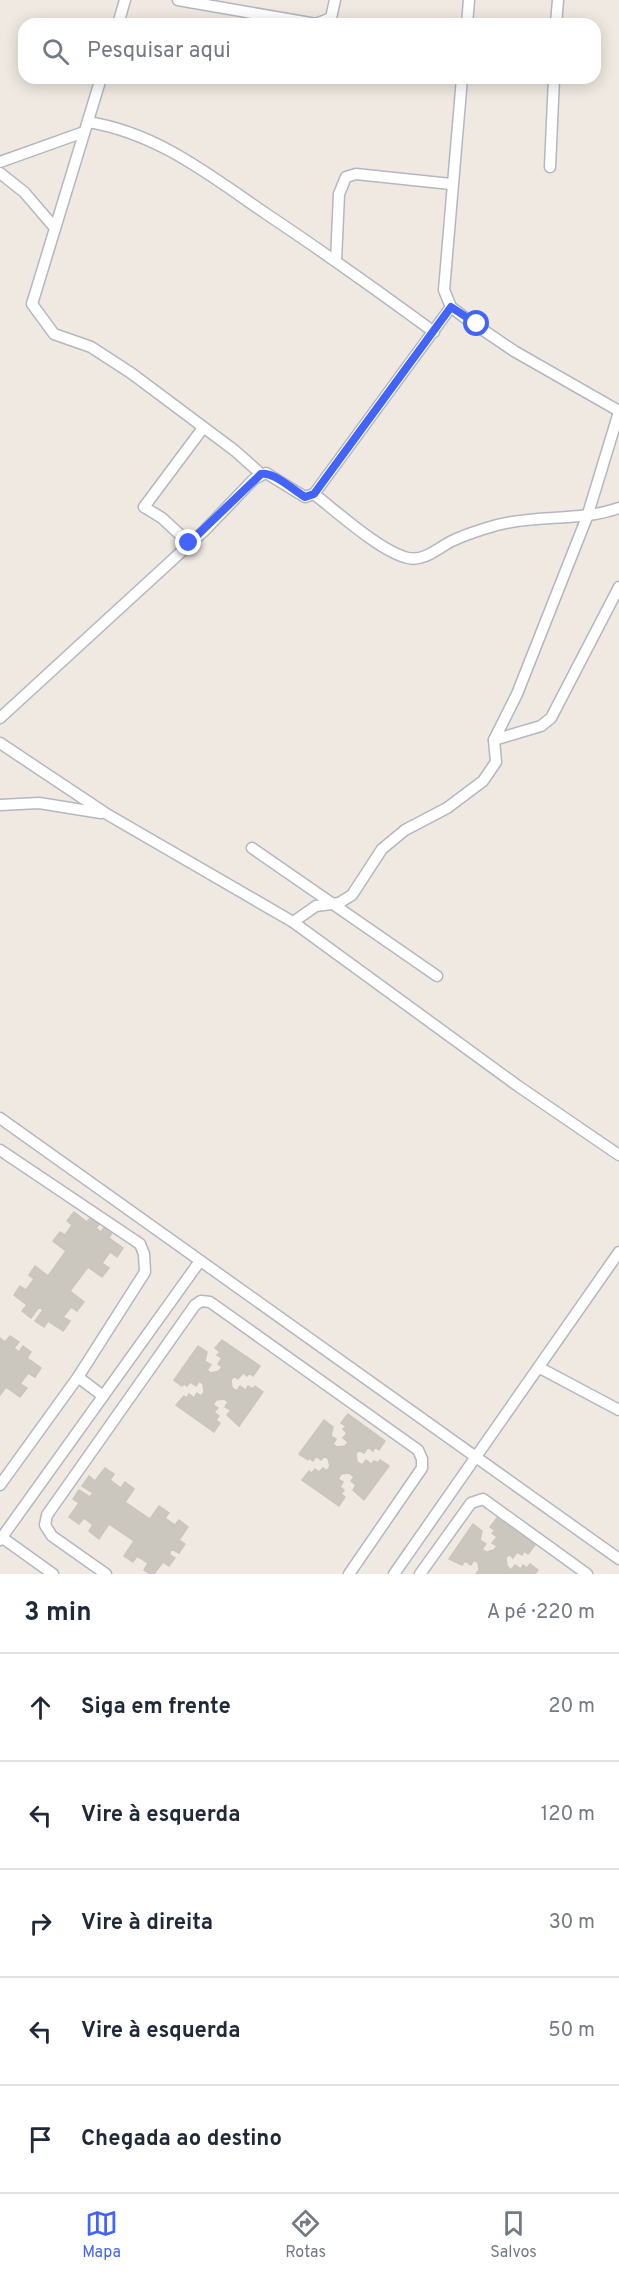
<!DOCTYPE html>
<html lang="pt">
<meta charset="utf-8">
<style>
:root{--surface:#fff;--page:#f6f6f7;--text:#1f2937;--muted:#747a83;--line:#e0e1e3;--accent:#4264fb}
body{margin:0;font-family:Overpass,sans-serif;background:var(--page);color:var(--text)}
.stop{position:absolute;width:18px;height:18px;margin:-14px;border:4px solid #4264fb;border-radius:50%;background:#fff}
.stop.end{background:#4264fb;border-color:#fff;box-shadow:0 2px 6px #0008}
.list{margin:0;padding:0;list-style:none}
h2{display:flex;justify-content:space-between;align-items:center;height:78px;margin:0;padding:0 24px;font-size:26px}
h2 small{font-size:20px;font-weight:400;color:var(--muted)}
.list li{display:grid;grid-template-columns:39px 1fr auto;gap:18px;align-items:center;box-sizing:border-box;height:108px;padding:0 24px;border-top:2px solid var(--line)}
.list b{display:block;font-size:22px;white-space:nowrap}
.list em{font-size:20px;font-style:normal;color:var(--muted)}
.icon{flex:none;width:33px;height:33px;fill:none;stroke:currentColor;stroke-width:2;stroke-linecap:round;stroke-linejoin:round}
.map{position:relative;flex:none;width:619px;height:1574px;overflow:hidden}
.search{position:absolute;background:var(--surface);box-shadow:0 3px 15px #0003;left:18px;right:18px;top:18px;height:66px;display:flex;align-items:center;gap:15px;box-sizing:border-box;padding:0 21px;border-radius:18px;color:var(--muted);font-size:22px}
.sheet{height:618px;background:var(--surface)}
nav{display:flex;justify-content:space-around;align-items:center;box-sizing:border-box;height:84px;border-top:2px solid var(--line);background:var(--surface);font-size:16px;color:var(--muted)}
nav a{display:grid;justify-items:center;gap:3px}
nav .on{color:var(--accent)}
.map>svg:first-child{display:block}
.building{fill:#cbc7bf;stroke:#cbc5ba;stroke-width:1.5}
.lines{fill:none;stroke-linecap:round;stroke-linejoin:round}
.minor-casing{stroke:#b4b7c1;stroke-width:13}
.minor{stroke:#fff;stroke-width:10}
.route{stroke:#4264fb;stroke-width:8}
</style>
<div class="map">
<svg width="619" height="1574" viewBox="0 0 619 1574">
<rect width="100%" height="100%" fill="#efe9e1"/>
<g class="building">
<polygon points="74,1212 87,1222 92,1215 101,1222 96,1228 101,1232 105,1226 113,1231 109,1238 123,1248 117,1257 110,1252 102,1263 109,1268 102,1277 88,1267 70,1291 84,1302 77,1311 71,1307 63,1317 70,1321 63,1331 48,1321 44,1327 35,1321 43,1310 39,1307 31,1318 22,1311 27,1305 14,1295 20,1286 26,1290 34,1279 29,1275 35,1266 48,1276 66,1251 53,1241 60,1232 65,1235 72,1225 67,1221"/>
<polygon points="10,1336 19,1342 14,1348 19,1352 23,1346 31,1352 27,1358 41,1368 35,1377 28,1373 20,1384 27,1388 20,1397 6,1387 0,1395 0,1338 5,1342"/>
<polygon points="222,1340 260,1366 253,1376 249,1373 247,1376 243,1373 238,1379 234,1376 231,1380 232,1388 237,1391 240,1386 246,1390 248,1386 253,1389 255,1386 263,1392 239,1426 227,1415 231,1410 225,1407 228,1402 224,1399 216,1400 213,1405 218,1408 214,1412 219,1416 216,1420 220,1423 214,1432 176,1405 184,1396 187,1398 189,1394 194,1398 197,1393 201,1396 204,1392 203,1384 199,1381 196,1386 190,1382 187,1386 184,1384 182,1386 174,1380 198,1346 207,1352 205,1361 211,1365 207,1370 211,1373 219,1371 222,1367 218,1364 222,1358 217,1355 220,1352 215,1348"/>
<polygon points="348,1414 385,1441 379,1450 375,1447 373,1451 368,1447 364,1453 359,1450 356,1454 357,1462 362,1465 366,1460 371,1464 374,1461 378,1463 380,1460 389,1466 364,1500 353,1490 356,1485 351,1481 354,1477 349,1473 341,1474 338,1479 343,1482 340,1487 344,1490 341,1494 345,1497 339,1506 302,1480 309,1471 312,1473 315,1469 319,1472 323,1468 327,1471 330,1466 328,1459 325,1456 321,1460 316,1456 313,1461 309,1458 308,1460 299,1454 324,1420 333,1427 331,1436 336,1439 333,1444 337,1447 345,1446 348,1442 343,1438 347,1433 343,1429 346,1426 341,1423"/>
<polygon points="105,1468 114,1474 110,1480 121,1488 125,1482 134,1489 125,1502 150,1519 159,1506 169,1513 165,1518 175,1525 179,1520 188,1527 179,1540 185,1544 179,1553 172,1549 169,1554 175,1558 169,1566 163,1562 154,1574 150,1574 144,1570 148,1563 137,1556 133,1562 124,1556 134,1541 109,1524 99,1539 89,1531 93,1525 84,1518 79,1524 69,1517 79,1503 73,1499 79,1490 90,1497 93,1493 82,1486 89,1476 95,1481"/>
<polygon points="497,1518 535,1545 528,1554 524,1551 522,1555 517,1552 513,1558 509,1554 506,1558 507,1566 511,1570 515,1565 521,1569 523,1565 527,1568 530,1564 538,1570 535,1574 476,1574 479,1570 478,1563 474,1560 471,1565 465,1561 462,1565 449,1559 473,1524 482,1531 480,1540 486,1544 482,1549 486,1552 494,1550 497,1546 492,1543 497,1537 492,1533 495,1531 490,1527"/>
</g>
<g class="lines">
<defs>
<g id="minor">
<polyline points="178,0 316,24 331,18 335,0"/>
<polyline points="118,24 125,0"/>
<polyline points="467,24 469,0"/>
<polyline points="556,24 558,0"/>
<polyline points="101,78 32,304 54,334 91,347 131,373 234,450 261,474"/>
<polyline points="462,78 444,290 451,307 464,317 514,351 619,411"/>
<path d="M 88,122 C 157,133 208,174 265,213 C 322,251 378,291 434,332"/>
<polyline points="0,162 84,132"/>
<polyline points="550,167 554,78"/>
<polyline points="0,173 24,192 55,228"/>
<polyline points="336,261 339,194 346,177 356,174 451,184"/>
<path d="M 314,494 C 336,511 381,552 408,558 C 425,562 440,546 454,540 C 467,534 483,529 497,525 C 538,514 579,522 619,508"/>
<polyline points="189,543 162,518 144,507 203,428"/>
<polyline points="0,718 205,530 254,479 266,473 305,497 314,494 451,307"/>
<polyline points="494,740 541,726 551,718 619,587"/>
<polyline points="0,743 105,813 293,922 518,1086 619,1155"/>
<polyline points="0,805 39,803 101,813"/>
<polyline points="252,848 437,976"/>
<polyline points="293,922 316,906 339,903 352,895 382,849 405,830 447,808 483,781 496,762 494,740 517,694 587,517 619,412"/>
<polyline points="0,1118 619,1559"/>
<polyline points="0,1150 140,1244 144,1254 145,1272 78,1377 0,1485"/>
<polyline points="540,1368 619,1410"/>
<polyline points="78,1377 103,1396"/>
<polyline points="0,1536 53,1574"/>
<polyline points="0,1540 200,1261"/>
<polyline points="106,1574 52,1536 45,1525 47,1515 195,1305 201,1301 210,1302 418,1450 422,1459 422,1468 349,1574"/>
<polyline points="394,1574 619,1252"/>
<polyline points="420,1574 471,1503 483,1499 587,1574"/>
</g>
</defs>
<use href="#minor" class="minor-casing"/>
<use href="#minor" class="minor"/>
</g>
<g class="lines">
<path class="route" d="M 189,543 L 261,474 C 275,472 293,490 305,497 L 314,494 L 451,307 L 477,324"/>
</g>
</svg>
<div class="stop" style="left:477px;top:324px"></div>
<div class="stop end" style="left:189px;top:543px"></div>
<div class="search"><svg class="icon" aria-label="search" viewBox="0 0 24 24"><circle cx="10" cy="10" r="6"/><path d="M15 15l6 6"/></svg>Pesquisar aqui</div>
</div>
<section class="sheet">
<h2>3 min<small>A pé · 220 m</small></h2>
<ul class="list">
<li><svg class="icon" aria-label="ahead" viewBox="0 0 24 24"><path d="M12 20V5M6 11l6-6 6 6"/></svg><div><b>Siga em frente</b></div><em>20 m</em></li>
<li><svg class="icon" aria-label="left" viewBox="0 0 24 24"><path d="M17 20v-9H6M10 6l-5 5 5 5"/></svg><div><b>Vire à esquerda</b></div><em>120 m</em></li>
<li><svg class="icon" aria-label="right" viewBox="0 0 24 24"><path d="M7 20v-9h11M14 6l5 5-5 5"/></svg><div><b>Vire à direita</b></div><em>30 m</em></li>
<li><svg class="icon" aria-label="left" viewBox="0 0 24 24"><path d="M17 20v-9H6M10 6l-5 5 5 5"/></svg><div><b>Vire à esquerda</b></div><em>50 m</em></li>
<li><svg class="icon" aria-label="arrive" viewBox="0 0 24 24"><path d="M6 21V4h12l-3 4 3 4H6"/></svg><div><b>Chegada ao destino</b></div></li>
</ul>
</section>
<nav>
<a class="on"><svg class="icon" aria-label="map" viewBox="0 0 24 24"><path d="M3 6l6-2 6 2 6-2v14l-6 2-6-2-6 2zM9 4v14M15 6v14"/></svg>Mapa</a>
<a><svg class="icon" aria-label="directions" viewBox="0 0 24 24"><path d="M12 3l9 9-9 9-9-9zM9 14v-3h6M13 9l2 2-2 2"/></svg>Rotas</a>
<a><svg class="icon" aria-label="saved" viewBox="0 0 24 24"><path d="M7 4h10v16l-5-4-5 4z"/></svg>Salvos</a>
</nav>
